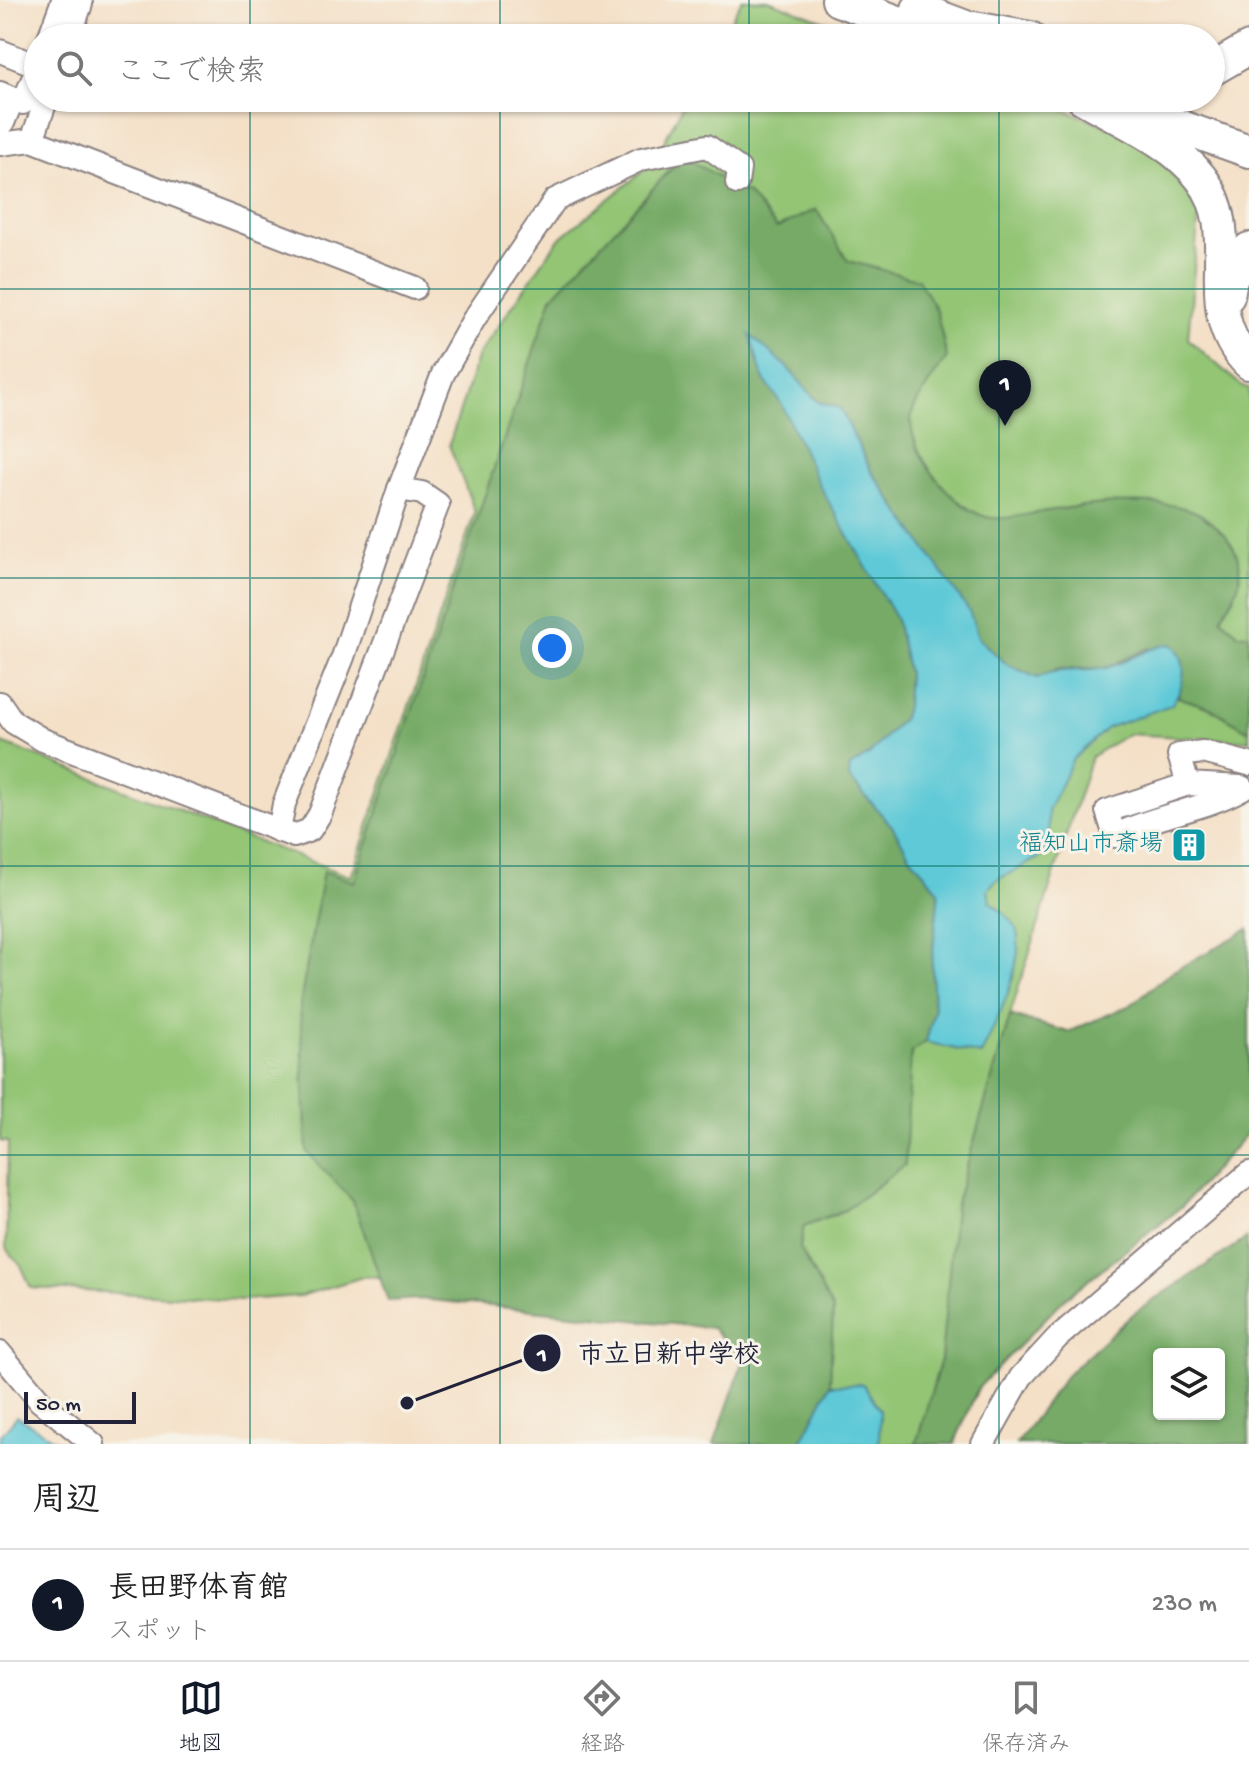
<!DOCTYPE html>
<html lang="ja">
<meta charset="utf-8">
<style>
:root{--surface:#fff;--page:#f6f6f6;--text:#222;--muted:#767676;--line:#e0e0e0;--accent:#111827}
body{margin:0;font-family:"Gochi Hand","Klee One",sans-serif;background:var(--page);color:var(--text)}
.controls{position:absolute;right:24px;bottom:24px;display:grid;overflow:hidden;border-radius:8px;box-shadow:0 2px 6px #0004}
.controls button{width:72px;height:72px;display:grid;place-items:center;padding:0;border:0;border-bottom:2px solid var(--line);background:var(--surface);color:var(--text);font:40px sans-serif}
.scale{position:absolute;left:24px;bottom:20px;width:112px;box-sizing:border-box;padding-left:8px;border:4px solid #22223b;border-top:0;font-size:22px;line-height:28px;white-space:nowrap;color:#22223b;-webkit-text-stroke:6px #f7f3e8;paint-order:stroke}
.you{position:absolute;left:552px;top:648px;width:28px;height:28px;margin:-20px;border:6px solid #fff;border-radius:50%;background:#1a73e8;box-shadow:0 0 0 12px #1a73e833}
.badge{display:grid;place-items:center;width:52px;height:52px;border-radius:50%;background:var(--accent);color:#fff;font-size:26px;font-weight:700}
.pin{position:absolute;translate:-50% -66px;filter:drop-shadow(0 2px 4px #0008)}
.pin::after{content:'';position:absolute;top:42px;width:28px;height:24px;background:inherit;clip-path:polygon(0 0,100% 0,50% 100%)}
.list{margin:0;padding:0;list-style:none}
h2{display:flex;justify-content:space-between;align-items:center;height:104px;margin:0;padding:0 32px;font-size:34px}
h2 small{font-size:26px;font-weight:400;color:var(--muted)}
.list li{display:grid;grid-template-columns:52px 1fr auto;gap:24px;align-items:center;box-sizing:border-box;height:112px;padding:0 32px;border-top:2px solid var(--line)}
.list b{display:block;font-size:30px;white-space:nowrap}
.list p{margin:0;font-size:26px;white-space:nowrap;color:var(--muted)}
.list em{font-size:26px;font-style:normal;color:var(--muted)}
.icon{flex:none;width:44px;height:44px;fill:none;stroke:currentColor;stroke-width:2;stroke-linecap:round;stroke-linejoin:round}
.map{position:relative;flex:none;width:1249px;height:1444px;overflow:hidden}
.search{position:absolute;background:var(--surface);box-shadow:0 2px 6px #0004;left:24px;right:24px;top:24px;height:88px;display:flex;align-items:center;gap:20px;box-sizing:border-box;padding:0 28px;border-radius:44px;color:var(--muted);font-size:30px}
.sheet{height:216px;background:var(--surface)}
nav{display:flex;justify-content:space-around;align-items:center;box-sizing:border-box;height:112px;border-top:2px solid var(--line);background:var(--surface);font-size:22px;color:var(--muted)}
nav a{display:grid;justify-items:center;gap:4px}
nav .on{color:var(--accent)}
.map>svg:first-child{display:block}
.green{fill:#93c575;stroke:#5a7458;stroke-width:2}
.forest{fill:#76aa66;stroke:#4c6650;stroke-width:2;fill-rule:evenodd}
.water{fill:#5ec9d7;stroke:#407689;stroke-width:2}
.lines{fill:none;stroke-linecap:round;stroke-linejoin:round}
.minor-casing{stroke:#8b8181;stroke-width:26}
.highway-casing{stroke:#8b8181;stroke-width:36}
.minor{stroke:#fff;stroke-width:22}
.highway{stroke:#fff;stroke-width:32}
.grid{fill:none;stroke:#0f766e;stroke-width:2;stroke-opacity:0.55}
.labels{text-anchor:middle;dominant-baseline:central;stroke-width:6;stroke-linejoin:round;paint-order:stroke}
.culture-label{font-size:24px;fill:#0d838f;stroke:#f7f3e8;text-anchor:end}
.leader{fill:none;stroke:#22223b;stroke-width:3}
.callout-dot{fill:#22223b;stroke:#f7f3e8;stroke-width:3}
.mark-label{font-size:24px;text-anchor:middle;font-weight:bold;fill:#fff}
.callout-label{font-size:26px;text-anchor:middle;font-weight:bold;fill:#22223b;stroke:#f7f3e8;stroke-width:6;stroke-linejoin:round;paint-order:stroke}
</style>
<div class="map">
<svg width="1249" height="1444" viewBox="0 0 1249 1444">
<rect width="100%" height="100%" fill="#f7f3e8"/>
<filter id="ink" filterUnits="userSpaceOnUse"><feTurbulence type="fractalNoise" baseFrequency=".0125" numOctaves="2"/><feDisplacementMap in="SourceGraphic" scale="16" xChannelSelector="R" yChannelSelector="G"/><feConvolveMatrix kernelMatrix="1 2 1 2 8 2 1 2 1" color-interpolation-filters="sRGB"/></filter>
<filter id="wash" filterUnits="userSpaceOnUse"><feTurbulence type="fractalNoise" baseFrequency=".006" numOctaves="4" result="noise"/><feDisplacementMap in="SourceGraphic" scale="32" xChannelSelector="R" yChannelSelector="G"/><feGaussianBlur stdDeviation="1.8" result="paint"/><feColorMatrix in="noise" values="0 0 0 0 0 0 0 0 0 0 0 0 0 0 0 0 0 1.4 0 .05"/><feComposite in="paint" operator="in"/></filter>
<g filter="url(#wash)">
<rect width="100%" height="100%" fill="#f4e0c7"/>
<g class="green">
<polygon points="742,0 768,0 871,38 721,38"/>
<polygon points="686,98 1032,98 1112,128 1166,160 1199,212 1188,339 1242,386 1249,388 1249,741 1128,734 1091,757 1010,1015 1068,1032 1131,1005 1170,973 1249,929 1249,1131 1182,1206 1065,1298 978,1388 954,1444 734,1444 766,1376 725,1309 366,1276 300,1296 242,1300 31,1288 21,1265 6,1248 8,1142 0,1141 0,742 351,877 475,512 449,445 478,355 559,239 654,162"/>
</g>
<g class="forest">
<path d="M 683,156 L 748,194 L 777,228 L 816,209 L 848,261 L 918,279 L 936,310 L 947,357 C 938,371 916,399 912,414 C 904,449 958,515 992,518 C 1007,520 1026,514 1041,512 C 1085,505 1156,494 1198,513 C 1208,518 1218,529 1226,536 C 1249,566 1242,587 1221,618 L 1239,634 L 1249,635 L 1249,731 L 1210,708 L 1178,697 L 1183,674 L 1149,648 L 1106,668 L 1059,669 L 1037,678 L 1006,664 L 979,639 L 968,611 L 871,470 L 840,408 L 818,402 L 785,365 L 763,378 L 782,405 L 820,485 L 896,619 L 908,673 L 906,707 L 903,718 L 870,754 L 850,767 L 849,778 L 893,827 L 909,855 L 939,891 L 932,962 L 934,1012 L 926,1042 L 911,1053 L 905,1165 L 845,1210 L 804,1226 L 800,1248 L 833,1310 L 830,1385 L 800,1444 L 714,1444 L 744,1359 L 712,1328 L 420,1299 L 388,1301 L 353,1201 L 307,1152 L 300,1005 L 323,871 L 354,882 L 552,297 Z"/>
<polygon points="1249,929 1249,1131 1182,1206 1065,1298 978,1388 954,1444 916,1444 941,1359 955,1207 1010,1016 1068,1032 1131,1005 1170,973"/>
<path d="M 1247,1238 L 1249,1444 L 1016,1444 L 1068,1373 L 1133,1314 ZM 1219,1354 L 1219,1414 L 1159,1414 L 1159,1354 Z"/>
</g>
<g class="water">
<path d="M 750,335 L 785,365 L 818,402 L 840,408 L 871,471 L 969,611 L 979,639 L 1006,664 L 1037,678 C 1068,665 1080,674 1106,668 C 1129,662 1147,647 1172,644 C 1190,660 1185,687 1171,705 L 1107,728 L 1073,759 L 1048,811 L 1050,844 L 1044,855 L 995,881 L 988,889 L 990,901 C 997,908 1012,918 1016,928 C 1027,961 995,1025 981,1055 L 926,1042 L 934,1012 L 932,962 L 939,891 L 909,855 L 893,827 L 849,778 L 850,767 L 870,754 L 903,718 L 906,707 L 908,673 L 896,619 L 819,485 L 782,405 L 763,378 Z"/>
<polygon points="863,1384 880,1410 879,1444 800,1444 830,1385"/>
<polygon points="17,1416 58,1442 60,1444 0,1444 0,1436"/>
</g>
</g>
<g filter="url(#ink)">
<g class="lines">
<defs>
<g id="minor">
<polyline points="49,38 63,0"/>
<polyline points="69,38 81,4"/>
<polyline points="0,51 38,66"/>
<polyline points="0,93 23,103 38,67"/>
<polyline points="0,122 3,123 13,98"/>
<polyline points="32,140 47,98"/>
<polyline points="0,144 32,140 415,288"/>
<polyline points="0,703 13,722 43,740 294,836 310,830 320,814 438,504 422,493 399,489"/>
<path d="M 1188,784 L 1107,811 L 1115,836 C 1156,814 1203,811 1243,788"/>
<polyline points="1241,787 1188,784 1179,755 1203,752 1249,764"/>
<polyline points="279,831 284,804 343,657 399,489 443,374 474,319 555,200 641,159 707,146 739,169 737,183"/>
<polyline points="0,1353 40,1401 93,1444"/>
<polyline points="983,1444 1021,1377 1057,1338 1249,1173"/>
</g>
<g id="highway">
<polyline points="838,0 941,38"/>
<polyline points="918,9 995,38"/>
<polyline points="974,28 1030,38"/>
<polyline points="1211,70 1249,48"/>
<path d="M 1083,98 C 1123,121 1172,141 1201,178 C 1246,236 1193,308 1249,363"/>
<polyline points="1131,109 1249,151"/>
<polyline points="1228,296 1231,279 1249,249"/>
</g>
</defs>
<use href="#minor" class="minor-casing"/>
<use href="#highway" class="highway-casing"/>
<use href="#minor" class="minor"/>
<use href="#highway" class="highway"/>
</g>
</g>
<path class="grid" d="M 250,0 L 250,38M 500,0 L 500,38M 749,0 L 749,38M 999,0 L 999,38M 250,98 L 250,1444M 500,98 L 500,1444M 749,98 L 749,1444M 999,98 L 999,1444M 0,289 L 1249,289M 0,578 L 1249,578M 0,866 L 1249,866M 0,1155 L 1249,1155"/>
<defs>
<symbol id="building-square" viewBox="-11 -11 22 22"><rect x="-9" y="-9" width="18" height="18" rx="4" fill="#0f9aa8" stroke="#f7f3e8"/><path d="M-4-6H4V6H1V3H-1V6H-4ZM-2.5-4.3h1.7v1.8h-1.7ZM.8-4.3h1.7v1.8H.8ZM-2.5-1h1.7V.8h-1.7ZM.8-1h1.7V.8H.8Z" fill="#fff"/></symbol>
</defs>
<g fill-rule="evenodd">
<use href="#building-square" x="1169" y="825" width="40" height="40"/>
</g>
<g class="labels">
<g class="culture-label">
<text x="1163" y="845">福知山市斎場</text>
</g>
</g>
<path class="leader" d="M407 1403L542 1353"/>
<g class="callout-dot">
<circle cx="407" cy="1403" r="8"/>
<circle cx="542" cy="1353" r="20"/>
</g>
<g class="mark-label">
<text x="542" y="1361">1</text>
</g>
<g class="callout-label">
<text x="669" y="1362">市立日新中学校</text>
</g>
</svg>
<div class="controls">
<button><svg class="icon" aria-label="layers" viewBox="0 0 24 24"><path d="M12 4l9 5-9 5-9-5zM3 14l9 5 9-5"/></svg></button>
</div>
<div class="scale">50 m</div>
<div class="you"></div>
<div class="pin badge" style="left:1005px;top:426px">1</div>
<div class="search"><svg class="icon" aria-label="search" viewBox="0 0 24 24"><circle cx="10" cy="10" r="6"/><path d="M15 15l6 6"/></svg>ここで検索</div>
</div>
<section class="sheet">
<h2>周辺<small></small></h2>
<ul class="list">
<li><span class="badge">1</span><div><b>長田野体育館</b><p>スポット</p></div><em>230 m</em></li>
</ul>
</section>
<nav>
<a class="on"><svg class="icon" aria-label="map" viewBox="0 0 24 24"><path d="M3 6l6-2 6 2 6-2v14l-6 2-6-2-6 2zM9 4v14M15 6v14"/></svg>地図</a>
<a><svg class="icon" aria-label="directions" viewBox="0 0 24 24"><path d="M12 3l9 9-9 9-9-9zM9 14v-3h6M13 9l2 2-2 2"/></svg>経路</a>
<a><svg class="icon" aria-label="saved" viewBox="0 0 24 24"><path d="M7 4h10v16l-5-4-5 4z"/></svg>保存済み</a>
</nav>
